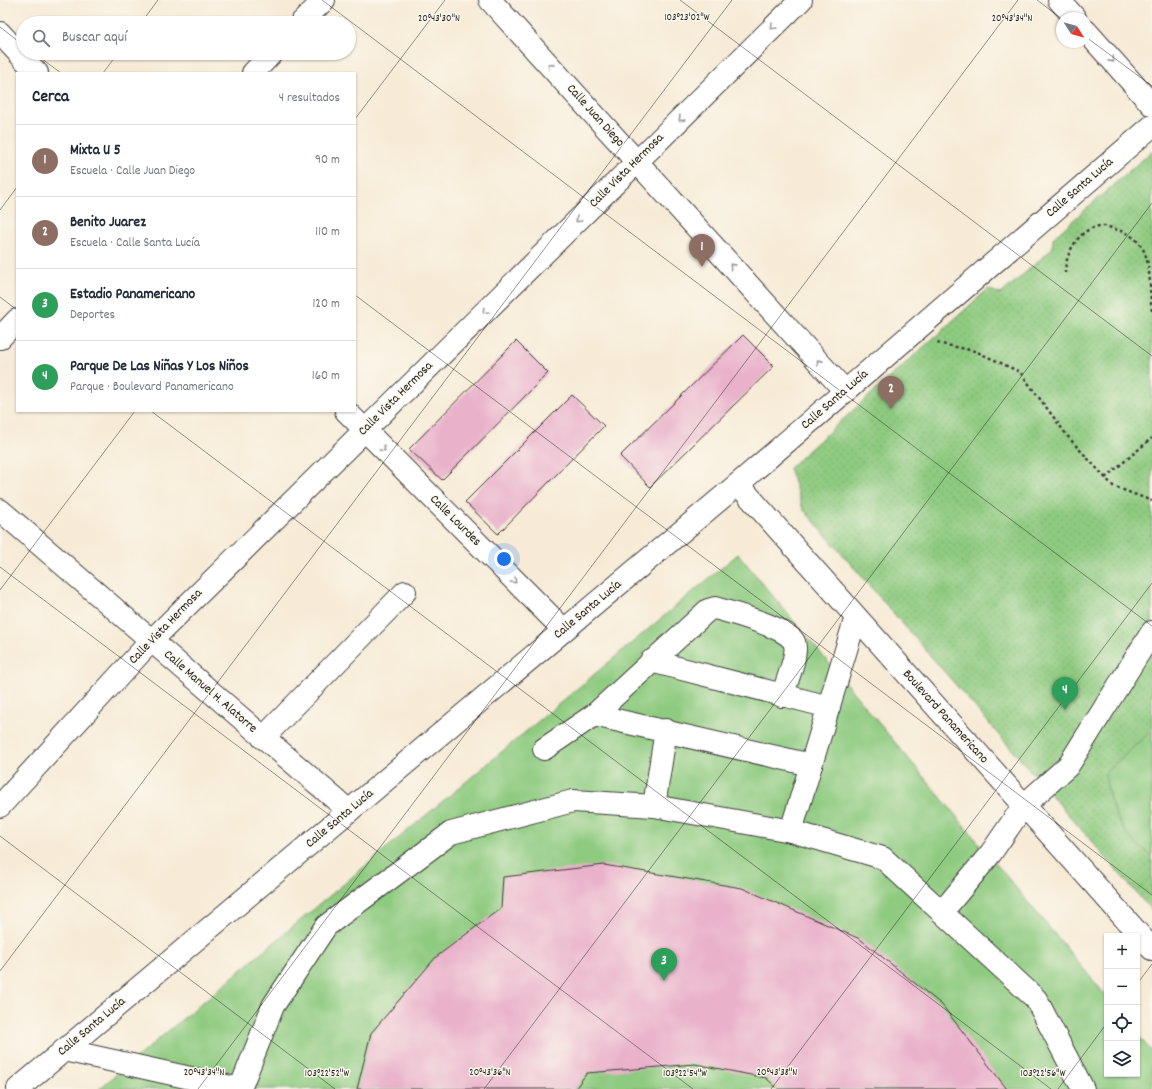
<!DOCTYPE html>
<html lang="es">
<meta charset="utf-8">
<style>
:root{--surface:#fff;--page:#f6f6f7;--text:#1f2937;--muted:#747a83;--line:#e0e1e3;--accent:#db2777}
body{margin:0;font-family:Dekko,sans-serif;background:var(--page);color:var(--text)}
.controls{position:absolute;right:12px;bottom:12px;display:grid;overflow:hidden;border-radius:0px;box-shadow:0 1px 3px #0004}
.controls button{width:36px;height:36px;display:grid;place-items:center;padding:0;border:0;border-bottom:1px solid var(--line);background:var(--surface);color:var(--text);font:20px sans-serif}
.compass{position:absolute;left:1056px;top:12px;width:36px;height:36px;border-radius:50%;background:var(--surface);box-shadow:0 1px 3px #0004;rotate:127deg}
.you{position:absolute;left:504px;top:559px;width:14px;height:14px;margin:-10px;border:3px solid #fff;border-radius:50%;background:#1a73e8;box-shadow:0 0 0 6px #1a73e833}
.badge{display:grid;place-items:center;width:26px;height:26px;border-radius:50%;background:var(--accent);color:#fff;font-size:13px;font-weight:700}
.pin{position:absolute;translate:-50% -33px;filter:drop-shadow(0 1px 2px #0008)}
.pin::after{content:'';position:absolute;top:21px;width:14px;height:12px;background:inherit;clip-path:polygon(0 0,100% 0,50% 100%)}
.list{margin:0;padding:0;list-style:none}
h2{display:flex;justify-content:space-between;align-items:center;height:52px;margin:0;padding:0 16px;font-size:17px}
h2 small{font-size:13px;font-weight:400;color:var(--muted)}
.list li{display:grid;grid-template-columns:26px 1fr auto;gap:12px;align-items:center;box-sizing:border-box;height:72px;padding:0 16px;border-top:1px solid var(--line)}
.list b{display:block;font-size:15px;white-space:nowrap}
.list p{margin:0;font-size:13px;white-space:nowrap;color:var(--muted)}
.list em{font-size:13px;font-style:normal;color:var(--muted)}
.icon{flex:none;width:22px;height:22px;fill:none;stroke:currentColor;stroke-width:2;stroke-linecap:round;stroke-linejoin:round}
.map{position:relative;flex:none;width:1152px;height:1089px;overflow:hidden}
.search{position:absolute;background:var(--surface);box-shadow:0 1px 3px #0004;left:16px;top:16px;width:340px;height:44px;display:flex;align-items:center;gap:10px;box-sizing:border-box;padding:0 14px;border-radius:22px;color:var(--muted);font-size:15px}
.panel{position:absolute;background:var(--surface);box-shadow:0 1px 3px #0004;left:16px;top:72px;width:340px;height:340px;border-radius:0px}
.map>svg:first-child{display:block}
.green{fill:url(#green-dots);stroke:#55734e}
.pitch{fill:#8eca80;stroke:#55734e}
.building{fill:#e9b1ca}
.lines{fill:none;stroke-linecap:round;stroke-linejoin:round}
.minor-casing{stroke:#3d3b38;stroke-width:24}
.path{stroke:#3d3b38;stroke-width:2.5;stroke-dasharray:3 3;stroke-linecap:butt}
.minor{stroke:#fff;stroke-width:22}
.oneway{stroke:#999}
.ticks{fill:none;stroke:#1c1c1c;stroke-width:1;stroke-opacity:0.45}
.labels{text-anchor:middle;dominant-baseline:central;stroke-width:3;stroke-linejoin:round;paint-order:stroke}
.street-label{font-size:13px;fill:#1c1c1c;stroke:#fbf7ec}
.ticks-label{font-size:10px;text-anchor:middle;fill:#1c1c1c;stroke:#fbf7ec;stroke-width:3;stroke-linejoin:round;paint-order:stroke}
</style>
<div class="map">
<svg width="1152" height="1089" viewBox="0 0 1152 1089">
<defs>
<pattern id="green-dots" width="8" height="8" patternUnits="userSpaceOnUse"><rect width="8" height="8" fill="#8eca80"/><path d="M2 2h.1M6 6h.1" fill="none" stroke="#7aad6e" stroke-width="1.8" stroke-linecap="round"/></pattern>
</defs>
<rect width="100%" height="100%" fill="#fbf7ec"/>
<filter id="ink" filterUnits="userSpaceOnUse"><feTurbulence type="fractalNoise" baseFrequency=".025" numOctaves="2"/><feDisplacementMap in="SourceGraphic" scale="8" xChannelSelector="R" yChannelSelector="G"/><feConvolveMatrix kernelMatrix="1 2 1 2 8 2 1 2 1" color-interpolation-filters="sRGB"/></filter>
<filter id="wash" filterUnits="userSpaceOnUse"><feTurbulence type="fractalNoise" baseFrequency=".012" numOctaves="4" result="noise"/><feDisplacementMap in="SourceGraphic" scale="16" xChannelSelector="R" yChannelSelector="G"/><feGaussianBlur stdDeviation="0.9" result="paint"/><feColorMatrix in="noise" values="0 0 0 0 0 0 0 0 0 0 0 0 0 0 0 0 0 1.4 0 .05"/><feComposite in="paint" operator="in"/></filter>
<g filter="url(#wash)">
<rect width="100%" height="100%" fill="#f7ebd7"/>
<polygon class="green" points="1152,151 1152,911 803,509 789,468 988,289 1001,294 1052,249 1053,238"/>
<g class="pitch">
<polygon points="738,554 1107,997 1107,1074 1137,1074 1137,1034 1152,1052 1152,1089 99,1089"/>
<path d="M 1152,730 L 1152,856 C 1146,851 1139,847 1134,842 C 1116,824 1108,797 1105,773 Z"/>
</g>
<g id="blocks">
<g class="building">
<polygon points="743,335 774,366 650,487 620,456"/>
<polygon points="516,341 548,373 442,480 409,449"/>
<polygon points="572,395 604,426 498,534 465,502"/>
<polygon points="604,865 742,888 860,939 942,1005 1007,1089 778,1089 766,1078 695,1064 587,1073 575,1089 357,1089 371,1033 436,957 501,908 503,877"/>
</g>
</g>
</g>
<g filter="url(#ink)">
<use href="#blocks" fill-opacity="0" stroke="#3d3b38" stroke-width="1"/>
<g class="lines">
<defs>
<g id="minor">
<polyline points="490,0 845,391"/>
<polyline points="1059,0 1075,18"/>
<polyline points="301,23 324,0"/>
<polyline points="1086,31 1152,105"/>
<polyline points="0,33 37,73"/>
<polyline points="253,73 272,53"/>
<polyline points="0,338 17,320"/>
<polyline points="346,411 564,630"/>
<polyline points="738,484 1152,949"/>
<polyline points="0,510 349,811"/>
<polyline points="651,661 829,707"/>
<path d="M 782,696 C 786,684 799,652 794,642 C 786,627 732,613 715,608 L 708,610 L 594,715 L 811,765 L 856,617"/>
<polyline points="263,738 405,592"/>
<polyline points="544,749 594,715"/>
<polyline points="0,806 151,641 801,0"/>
<polyline points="654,806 666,730"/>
<polyline points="791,831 883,858 1036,999 1083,1089"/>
<polyline points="942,912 991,853 1024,805 1068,766 1152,632"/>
<polyline points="64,1050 240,1089"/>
<polyline points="18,1089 738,484 1152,126"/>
<polyline points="240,1089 273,1006 326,926 451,833 573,801 654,806 791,831 811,765"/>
</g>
</defs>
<use href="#minor" class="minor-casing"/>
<g class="path">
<path d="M 1065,273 C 1065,253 1081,224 1105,226 C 1109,227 1113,228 1117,230 C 1127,232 1136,238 1142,247 C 1152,265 1149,291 1152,311"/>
<polyline points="937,343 975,351 1020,372 1069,438 1113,486 1152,501"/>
<polyline points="1105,478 1152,438"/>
</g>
<use href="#minor" class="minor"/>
</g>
<defs><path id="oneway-chevron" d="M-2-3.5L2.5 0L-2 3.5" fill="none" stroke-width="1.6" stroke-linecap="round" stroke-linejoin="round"/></defs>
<g class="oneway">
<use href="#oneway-chevron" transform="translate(773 27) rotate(135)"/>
<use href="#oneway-chevron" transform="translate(1112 60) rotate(48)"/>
<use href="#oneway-chevron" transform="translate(550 66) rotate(-132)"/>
<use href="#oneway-chevron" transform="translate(681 119) rotate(135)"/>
<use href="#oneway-chevron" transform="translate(578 220) rotate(135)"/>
<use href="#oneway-chevron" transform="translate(732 266) rotate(-132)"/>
<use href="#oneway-chevron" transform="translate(485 311) rotate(135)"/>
<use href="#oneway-chevron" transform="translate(819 362) rotate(-132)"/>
<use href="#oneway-chevron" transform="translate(383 449) rotate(45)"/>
<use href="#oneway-chevron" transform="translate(514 581) rotate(45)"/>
</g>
</g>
<path class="ticks" d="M 322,0 L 1152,626M 680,0 L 1152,356M 1037,0 L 1062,19M 141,23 L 158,0M 0,27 L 23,45M 1086,37 L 1152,86M 34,53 L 61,73M 103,73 L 118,53M 355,119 L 445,0M 0,210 L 17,187M 355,295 L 1152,895M 0,297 L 17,310M 151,411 L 1051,1089M 0,567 L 693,1089M 0,590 L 135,411M 0,836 L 335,1089M 0,971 L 732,0M 1137,984 L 1152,964M 198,1089 L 1018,0M 484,1089 L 1152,203M 771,1089 L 1152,583M 1058,1089 L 1107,1023"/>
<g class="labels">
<g class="street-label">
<text transform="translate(595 116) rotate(48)">Calle Juan Diego</text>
<text transform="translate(627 171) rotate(-45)">Calle Vista Hermosa</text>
<text transform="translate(1080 188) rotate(-41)">Calle Santa Lucía</text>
<text transform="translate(396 399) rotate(-45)">Calle Vista Hermosa</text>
<text transform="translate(835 400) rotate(-41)">Calle Santa Lucía</text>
<text transform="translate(455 521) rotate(45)">Calle Lourdes</text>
<text transform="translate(588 610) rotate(-40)">Calle Santa Lucía</text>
<text transform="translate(166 627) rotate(-46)">Calle Vista Hermosa</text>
<text transform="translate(210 692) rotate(41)">Calle Manuel H. Alatorre</text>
<text transform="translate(945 717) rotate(48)">Boulevard Panamericano</text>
<text transform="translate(340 819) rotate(-40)">Calle Santa Lucía</text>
<text transform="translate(92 1027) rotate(-40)">Calle Santa Lucía</text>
</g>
</g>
<g class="ticks-label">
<text x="687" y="20">103°23'02"W</text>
<text x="439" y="21">20°43'30"N</text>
<text x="1012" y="21">20°43'34"N</text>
<text x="204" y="1075">20°43'34"N</text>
<text x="490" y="1075">20°43'36"N</text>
<text x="777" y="1075">20°43'38"N</text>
<text x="327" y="1076">103°22'52"W</text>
<text x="685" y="1076">103°22'54"W</text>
<text x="1043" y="1076">103°22'56"W</text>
</g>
</svg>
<div class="controls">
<button>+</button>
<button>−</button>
<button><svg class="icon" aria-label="locate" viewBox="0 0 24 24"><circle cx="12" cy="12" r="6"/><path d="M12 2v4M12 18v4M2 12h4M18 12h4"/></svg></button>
<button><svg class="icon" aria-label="layers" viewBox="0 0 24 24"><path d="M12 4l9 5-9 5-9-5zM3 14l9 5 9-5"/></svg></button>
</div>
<svg class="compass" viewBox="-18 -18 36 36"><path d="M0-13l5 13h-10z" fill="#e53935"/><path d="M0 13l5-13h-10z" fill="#747a83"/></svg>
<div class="you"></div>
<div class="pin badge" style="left:702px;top:267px;background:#8d6e63">1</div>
<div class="pin badge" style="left:891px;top:409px;background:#8d6e63">2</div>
<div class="pin badge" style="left:664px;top:981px;background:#2e9e5b">3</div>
<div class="pin badge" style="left:1065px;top:710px;background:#2e9e5b">4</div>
<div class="search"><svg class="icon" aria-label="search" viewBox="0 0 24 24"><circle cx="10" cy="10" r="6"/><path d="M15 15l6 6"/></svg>Buscar aquí</div>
<section class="panel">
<h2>Cerca<small>4 resultados</small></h2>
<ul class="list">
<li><span class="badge" style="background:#8d6e63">1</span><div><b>Mixta U 5</b><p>Escuela · Calle Juan Diego</p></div><em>90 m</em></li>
<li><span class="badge" style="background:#8d6e63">2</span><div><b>Benito Juarez</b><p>Escuela · Calle Santa Lucía</p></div><em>110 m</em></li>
<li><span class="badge" style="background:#2e9e5b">3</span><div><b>Estadio Panamericano</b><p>Deportes</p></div><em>120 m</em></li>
<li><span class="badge" style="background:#2e9e5b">4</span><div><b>Parque De Las Niñas Y Los Niños</b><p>Parque · Boulevard Panamericano</p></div><em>160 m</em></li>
</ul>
</section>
</div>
